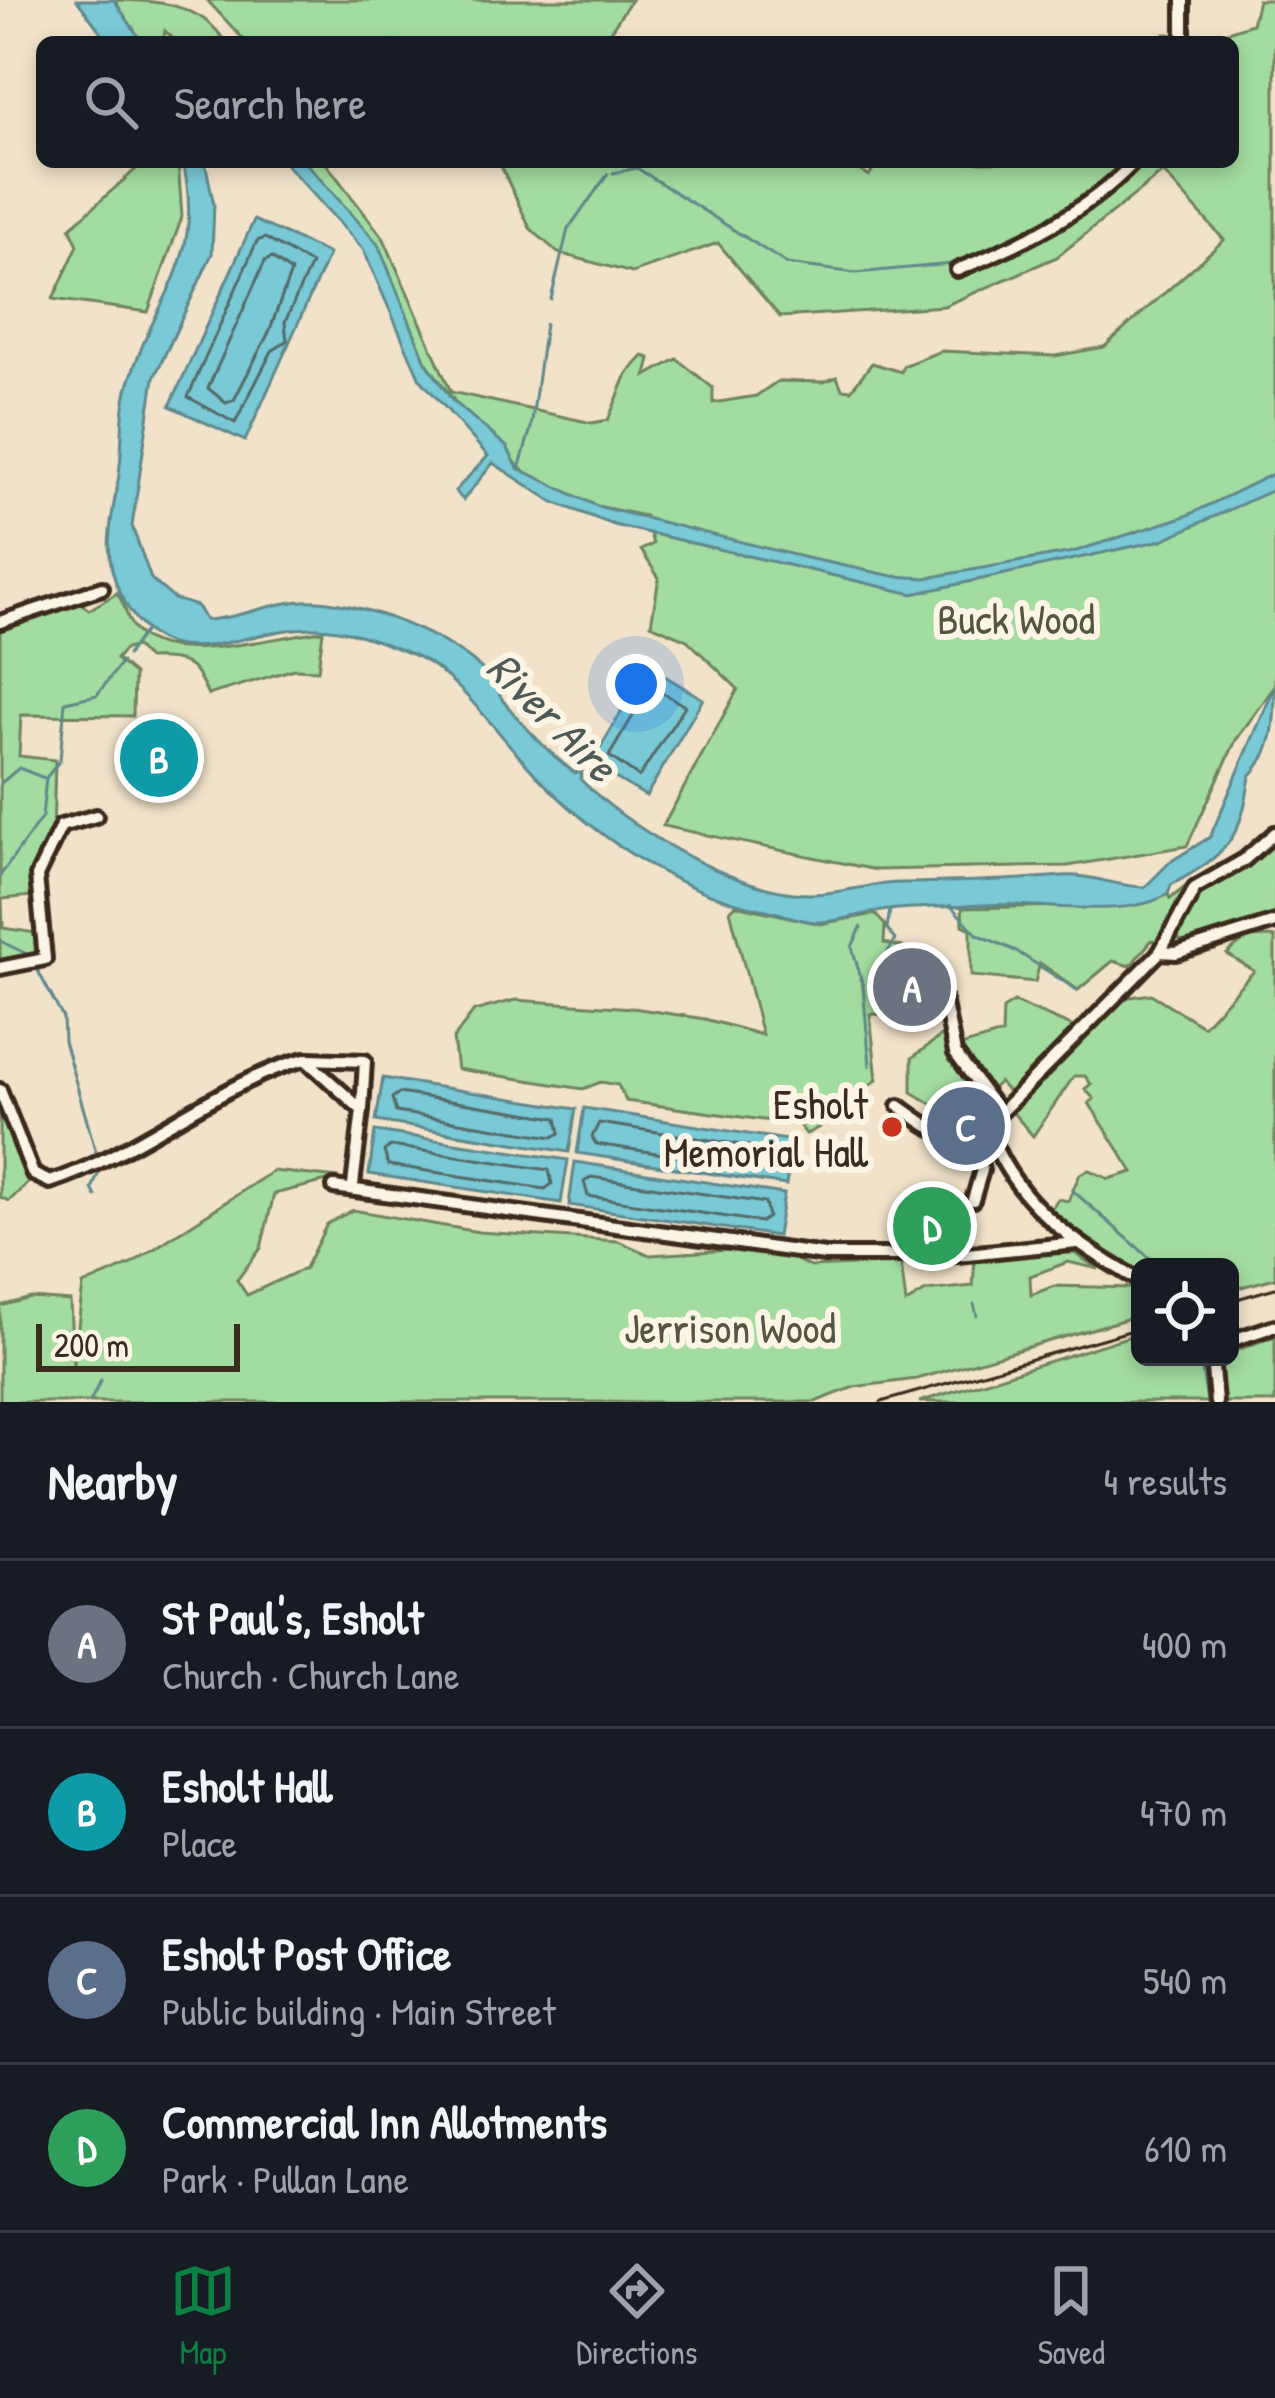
<!DOCTYPE html>
<meta charset="utf-8">
<style>
:root{--surface:#171b24;--page:#242831;--text:#f1f3f6;--muted:#9ea1a6;--line:#363941;--accent:#0b8043}
body{margin:0;font-family:"Patrick Hand",sans-serif;background:var(--page);color:var(--text)}
.controls{position:absolute;right:36px;bottom:36px;display:grid;overflow:hidden;border-radius:18px;box-shadow:0 6px 18px #0003}
.controls button{width:108px;height:108px;display:grid;place-items:center;padding:0;border:0;border-bottom:3px solid var(--line);background:var(--surface);color:var(--text);font:60px sans-serif}
.scale{position:absolute;left:36px;bottom:30px;width:204px;box-sizing:border-box;padding-left:12px;border:6px solid #3b2a1e;border-top:0;font-size:33px;line-height:42px;white-space:nowrap;color:#3b2a1e;-webkit-text-stroke:9px #fcf5e5;paint-order:stroke}
.you{position:absolute;left:636px;top:684px;width:42px;height:42px;margin:-30px;border:9px solid #fff;border-radius:50%;background:#1a73e8;box-shadow:0 0 0 18px #1a73e833}
.badge{display:grid;place-items:center;width:78px;height:78px;border-radius:50%;background:var(--accent);color:#fff;font-size:39px;font-weight:700}
.pin{position:absolute;translate:-50% -50%;border:6px solid #fff;box-shadow:0 3px 12px #0006}
.list{margin:0;padding:0;list-style:none}
h2{display:flex;justify-content:space-between;align-items:center;height:156px;margin:0;padding:0 48px;font-size:51px}
h2 small{font-size:39px;font-weight:400;color:var(--muted)}
.list li{display:grid;grid-template-columns:78px 1fr auto;gap:36px;align-items:center;box-sizing:border-box;height:168px;padding:0 48px;border-top:3px solid var(--line)}
.list b{display:block;font-size:45px;white-space:nowrap}
.list p{margin:0;font-size:39px;white-space:nowrap;color:var(--muted)}
.list em{font-size:39px;font-style:normal;color:var(--muted)}
.icon{flex:none;width:66px;height:66px;fill:none;stroke:currentColor;stroke-width:2;stroke-linecap:round;stroke-linejoin:round}
.map{position:relative;flex:none;width:1275px;height:1402px;overflow:hidden}
.search{position:absolute;background:var(--surface);box-shadow:0 6px 18px #0003;left:36px;right:36px;top:36px;height:132px;display:flex;align-items:center;gap:30px;box-sizing:border-box;padding:0 42px;border-radius:18px;color:var(--muted);font-size:45px}
.sheet{height:828px;background:var(--surface)}
nav{display:flex;justify-content:space-around;align-items:center;box-sizing:border-box;height:168px;border-top:3px solid var(--line);background:var(--surface);font-size:33px;color:var(--muted)}
nav a{display:grid;justify-items:center;gap:6px}
nav .on{color:var(--accent)}
.map>svg:first-child{display:block}
.green{fill:#a3dca0;stroke:#6f835f;stroke-width:3}
.water{fill:#7ac9d6;stroke:#61898c;stroke-width:3}
.lines{fill:none;stroke-linecap:round;stroke-linejoin:round}
.shore{stroke:#546a68;stroke-width:3}
.stream{stroke:#61898c;stroke-width:3}
.minor-casing{stroke:#3b2a1e;stroke-width:20}
.minor{stroke:#fcf5e5;stroke-width:10}
.rail{stroke:#3b2a1e;stroke-width:3}
.poi-dot{fill:#c8321e;stroke:#fcf5e5;stroke-width:4.5}
.labels{text-anchor:middle;dominant-baseline:central;stroke-width:12;stroke-linejoin:round;paint-order:stroke}
.park-label{font-size:42px;fill:#55563e;stroke:#fcf5e5}
.poi-label{font-size:42px;fill:#3b2a1e;stroke:#fcf5e5;text-anchor:end}
.water-label{font-size:45px;font-style:italic;fill:#4e5a55;stroke:#fcf5e5}
</style>
<div class="map">
<svg width="1275" height="1402" viewBox="0 0 1275 1402">
<rect width="100%" height="100%" fill="#f2e2ca"/>
<filter id="ink" filterUnits="userSpaceOnUse"><feTurbulence type="fractalNoise" baseFrequency=".00833" numOctaves="2"/><feDisplacementMap in="SourceGraphic" scale="24" xChannelSelector="R" yChannelSelector="G"/><feConvolveMatrix kernelMatrix="1 2 1 2 8 2 1 2 1" color-interpolation-filters="sRGB"/></filter>
<g filter="url(#ink)">
<g class="green">
<path d="M 114,0 C 154,0 202,3 225,42 L 177,42 L 165,31 L 163,42 L 142,42 Z"/>
<polygon points="207,0 631,0 603,42 246,42"/>
<polygon points="1258,0 1275,0 1275,686 1236,740 1187,846 1068,866 876,870 663,826 738,689 687,640 651,624 659,578 641,550 653,544 645,516 597,506 527,474 461,410 426,362 378,244 305,162 325,162 384,239 451,392 592,423 608,420 627,374 643,356 650,358 646,376 677,359 713,388 713,403 756,396 778,381 824,382 837,377 842,389 851,390 872,363 901,372 903,366 941,351 1055,356 1104,347 1224,240 1163,172 1057,257 944,306 780,317 718,243 632,273 558,253 530,228 499,162 845,162 869,176 877,162 1233,162 1233,42 1166,42 1165,34 1215,36 1252,24"/>
<polygon points="144,162 178,162 182,217 148,312 53,299 78,245 70,228"/>
<path d="M 117,593 C 125,604 126,616 132,626 C 160,671 279,635 323,631 L 318,670 L 294,669 L 208,695 C 193,661 185,658 148,659 L 136,647 L 125,649 L 116,659 L 134,674 L 133,716 L 21,715 L 19,756 L 55,760 L 53,836 L 32,867 L 33,896 L 2,899 L 3,928 L 36,933 L 40,952 L 0,963 L 0,630 L 80,603 L 89,610 Z"/>
<polygon points="1275,837 1275,919 1190,946 1174,936 1210,880"/>
<polygon points="1190,883 1161,945 1152,940 1130,966 1113,961 1078,990 1040,963 1035,982 971,976 971,929 963,925 962,908 1137,905 1168,894 1170,899"/>
<path d="M 736,905 L 820,924 L 875,914 L 885,925 L 884,943 L 902,947 L 932,973 L 934,986 L 915,972 L 896,988 L 895,1015 L 870,1014 L 877,1080 C 851,1096 833,1123 806,1134 L 799,1125 L 626,1101 L 618,1085 L 601,1082 L 583,1089 L 457,1069 L 453,1039 L 474,1011 L 515,1000 L 633,1008 L 705,1019 L 762,1035 L 730,910 Z"/>
<polygon points="1275,937 1275,1278 1230,1290 1230,1267 1140,1267 1140,1275 1046,1215 1058,1199 1068,1201 1080,1174 1089,1170 1109,1179 1133,1172 1089,1103 1094,1099 1085,1089 1091,1084 1085,1076 1074,1076 1033,1136 1009,1108 1124,998 1151,994 1203,1026 1254,971 1227,954 1246,938"/>
<polygon points="1014,1002 1074,1027 1011,1095 999,1082 988,1092 957,1047 1002,1034 1003,1009"/>
<polygon points="942,1035 959,1072 979,1091 973,1114 942,1110 912,1092 912,1058"/>
<polygon points="0,1105 31,1180 9,1201 0,1197"/>
<polygon points="273,1171 339,1178 274,1194 261,1248 237,1280 247,1295 305,1268 327,1224 353,1210 479,1232 618,1241 650,1255 731,1250 787,1255 810,1267 901,1263 906,1303 926,1291 973,1286 975,1258 1074,1253 1099,1269 1068,1262 1030,1276 1031,1295 1054,1286 1133,1288 1140,1292 1140,1315 917,1379 854,1387 815,1402 0,1402 0,1306 31,1298 70,1301 73,1368 83,1285 131,1264"/>
<polygon points="923,1186 971,1203 953,1249 889,1252"/>
<polygon points="1140,1333 1140,1357 1206,1357 1212,1402 919,1402"/>
<polygon points="1275,1336 1275,1402 1220,1402 1218,1357"/>
</g>
<g class="water">
<polygon points="77,0 114,0 142,42 108,42"/>
<path d="M 183,162 L 205,162 L 214,205 L 212,254 L 154,378 L 132,526 L 151,579 L 174,599 L 197,606 L 205,620 C 239,619 271,602 303,601 C 356,598 456,637 492,679 C 497,685 499,696 504,702 C 524,726 549,754 575,773 L 582,771 L 580,779 C 628,827 722,884 793,893 C 829,898 866,883 901,883 C 955,882 1009,881 1063,876 C 1091,874 1117,887 1145,887 L 1170,862 L 1210,837 L 1275,686 C 1275,722 1275,750 1250,776 C 1241,839 1228,854 1171,885 L 1168,894 C 1126,921 1030,901 980,905 C 948,908 913,906 881,911 C 860,914 840,922 819,922 C 800,922 784,914 766,910 C 678,893 597,839 535,774 C 503,741 456,672 414,655 C 383,643 352,629 318,628 C 239,626 166,689 121,595 C 101,552 111,524 118,481 C 124,448 119,416 129,383 C 154,296 206,264 183,162 Z"/>
<polygon points="284,162 305,162 378,244 426,362 452,400 507,447 518,468 597,506 802,557 893,576 926,578 1073,552 1186,516 1275,473 1275,489 1162,540 913,594 614,525 553,502 493,463 463,500 455,491 488,456 420,379 363,249"/>
<polygon points="254,220 329,254 245,441 170,406"/>
<polygon points="648,666 703,699 646,796 591,764"/>
<polygon points="383,1078 576,1109 569,1152 376,1121"/>
<polygon points="584,1108 793,1141 786,1185 577,1153"/>
<polygon points="375,1131 568,1160 561,1203 369,1174"/>
<polygon points="575,1162 784,1194 777,1236 569,1205"/>
</g>
<g class="lines">
<g class="shore">
<polygon points="265,238 311,264 285,322 287,341 272,351 235,423 188,397 257,241"/>
<polygon points="272,258 291,272 269,332 234,400 226,403 208,388 265,261"/>
<polygon points="651,686 685,706 639,777 609,756"/>
<polygon points="399,1093 557,1118 560,1133 553,1137 396,1112 392,1098"/>
<polygon points="599,1123 774,1150 777,1166 770,1170 596,1144 592,1137"/>
<polygon points="391,1146 549,1170 552,1184 545,1189 388,1165 384,1151"/>
<polygon points="591,1177 765,1203 768,1217 761,1222 588,1196 584,1182"/>
</g>
<g class="stream">
<polyline points="1177,31 1178,14"/>
<polyline points="1176,42 1177,38"/>
<polyline points="613,173 637,168 787,264 856,273 962,263"/>
<polyline points="551,299 568,229 608,174"/>
<polyline points="519,469 531,428 545,324"/>
<polyline points="127,655 144,632"/>
<polyline points="0,784 19,768 44,778"/>
<polyline points="0,876 42,817 46,778 60,760 65,702 97,695 122,662"/>
<polyline points="950,905 977,934 1016,951 1077,990"/>
<polyline points="890,910 887,928 895,940 878,969 876,999 894,1012"/>
<polyline points="861,927 852,947 863,986 870,1066"/>
<polyline points="0,941 31,956"/>
<polyline points="37,969 63,1018 64,1041 97,1156"/>
<polyline points="1072,1190 1160,1267"/>
<polyline points="96,1196 92,1189 101,1167"/>
<polyline points="974,1304 977,1316"/>
<polyline points="1200,1357 1207,1402"/>
<polyline points="90,1402 101,1380"/>
</g>
<defs>
<g id="minor">
<polyline points="1183,0 1183,42"/>
<path d="M 957,270 C 1020,245 1087,212 1134,162"/>
<polyline points="0,622 102,588"/>
<polyline points="1160,952 1176,953 1275,922"/>
<polyline points="0,968 45,959 37,876 61,826 96,816"/>
<polyline points="944,999 955,1053 998,1111"/>
<polyline points="309,1059 365,1061 362,1110"/>
<path d="M 0,1090 L 33,1174 L 50,1182 C 138,1154 223,1080 305,1059 L 362,1110 L 353,1185"/>
<path d="M 899,1106 C 929,1127 953,1149 987,1126 L 1160,952 L 1195,888 L 1244,860 L 1275,833"/>
<path d="M 987,1126 C 1013,1203 1073,1242 1140,1281"/>
<polyline points="334,1187 825,1255 957,1255 1077,1243"/>
<polyline points="973,1200 982,1170 974,1135"/>
<polyline points="1230,1341 1275,1326"/>
<polyline points="1212,1357 1216,1402"/>
</g>
</defs>
<use href="#minor" class="minor-casing"/>
<use href="#minor" class="minor"/>
<g class="rail">
<polyline points="1230,1301 1275,1288"/>
<polyline points="881,1402 1140,1328"/>
</g>
</g>
</g>
<circle class="poi-dot" cx="892" cy="1127" r="12"/>
<g class="labels">
<g class="park-label">
<text x="1016" y="618">Buck Wood</text>
<text x="730" y="1327">Jerrison Wood</text>
</g>
<g class="poi-label">
<text x="868" y="1103">Esholt<tspan x="868" dy="48">Memorial Hall</tspan></text>
</g>
<g class="water-label">
<text transform="translate(553 716) rotate(45)">River Aire</text>
</g>
</g>
</svg>
<div class="controls">
<button><svg class="icon" aria-label="locate" viewBox="0 0 24 24"><circle cx="12" cy="12" r="6"/><path d="M12 2v4M12 18v4M2 12h4M18 12h4"/></svg></button>
</div>
<div class="scale">200 m</div>
<div class="you"></div>
<div class="pin badge" style="left:912px;top:987px;background:#6b7280">A</div>
<div class="pin badge" style="left:159px;top:758px;background:#0f9aa8">B</div>
<div class="pin badge" style="left:966px;top:1126px;background:#5c6f8a">C</div>
<div class="pin badge" style="left:932px;top:1226px;background:#2e9e5b">D</div>
<div class="search"><svg class="icon" aria-label="search" viewBox="0 0 24 24"><circle cx="10" cy="10" r="6"/><path d="M15 15l6 6"/></svg>Search here</div>
</div>
<section class="sheet">
<h2>Nearby<small>4 results</small></h2>
<ul class="list">
<li><span class="badge" style="background:#6b7280">A</span><div><b>St Paul's, Esholt</b><p>Church · Church Lane</p></div><em>400 m</em></li>
<li><span class="badge" style="background:#0f9aa8">B</span><div><b>Esholt Hall</b><p>Place</p></div><em>470 m</em></li>
<li><span class="badge" style="background:#5c6f8a">C</span><div><b>Esholt Post Office</b><p>Public building · Main Street</p></div><em>540 m</em></li>
<li><span class="badge" style="background:#2e9e5b">D</span><div><b>Commercial Inn Allotments</b><p>Park · Pullan Lane</p></div><em>610 m</em></li>
</ul>
</section>
<nav>
<a class="on"><svg class="icon" aria-label="map" viewBox="0 0 24 24"><path d="M3 6l6-2 6 2 6-2v14l-6 2-6-2-6 2zM9 4v14M15 6v14"/></svg>Map</a>
<a><svg class="icon" aria-label="directions" viewBox="0 0 24 24"><path d="M12 3l9 9-9 9-9-9zM9 14v-3h6M13 9l2 2-2 2"/></svg>Directions</a>
<a><svg class="icon" aria-label="saved" viewBox="0 0 24 24"><path d="M7 4h10v16l-5-4-5 4z"/></svg>Saved</a>
</nav>
